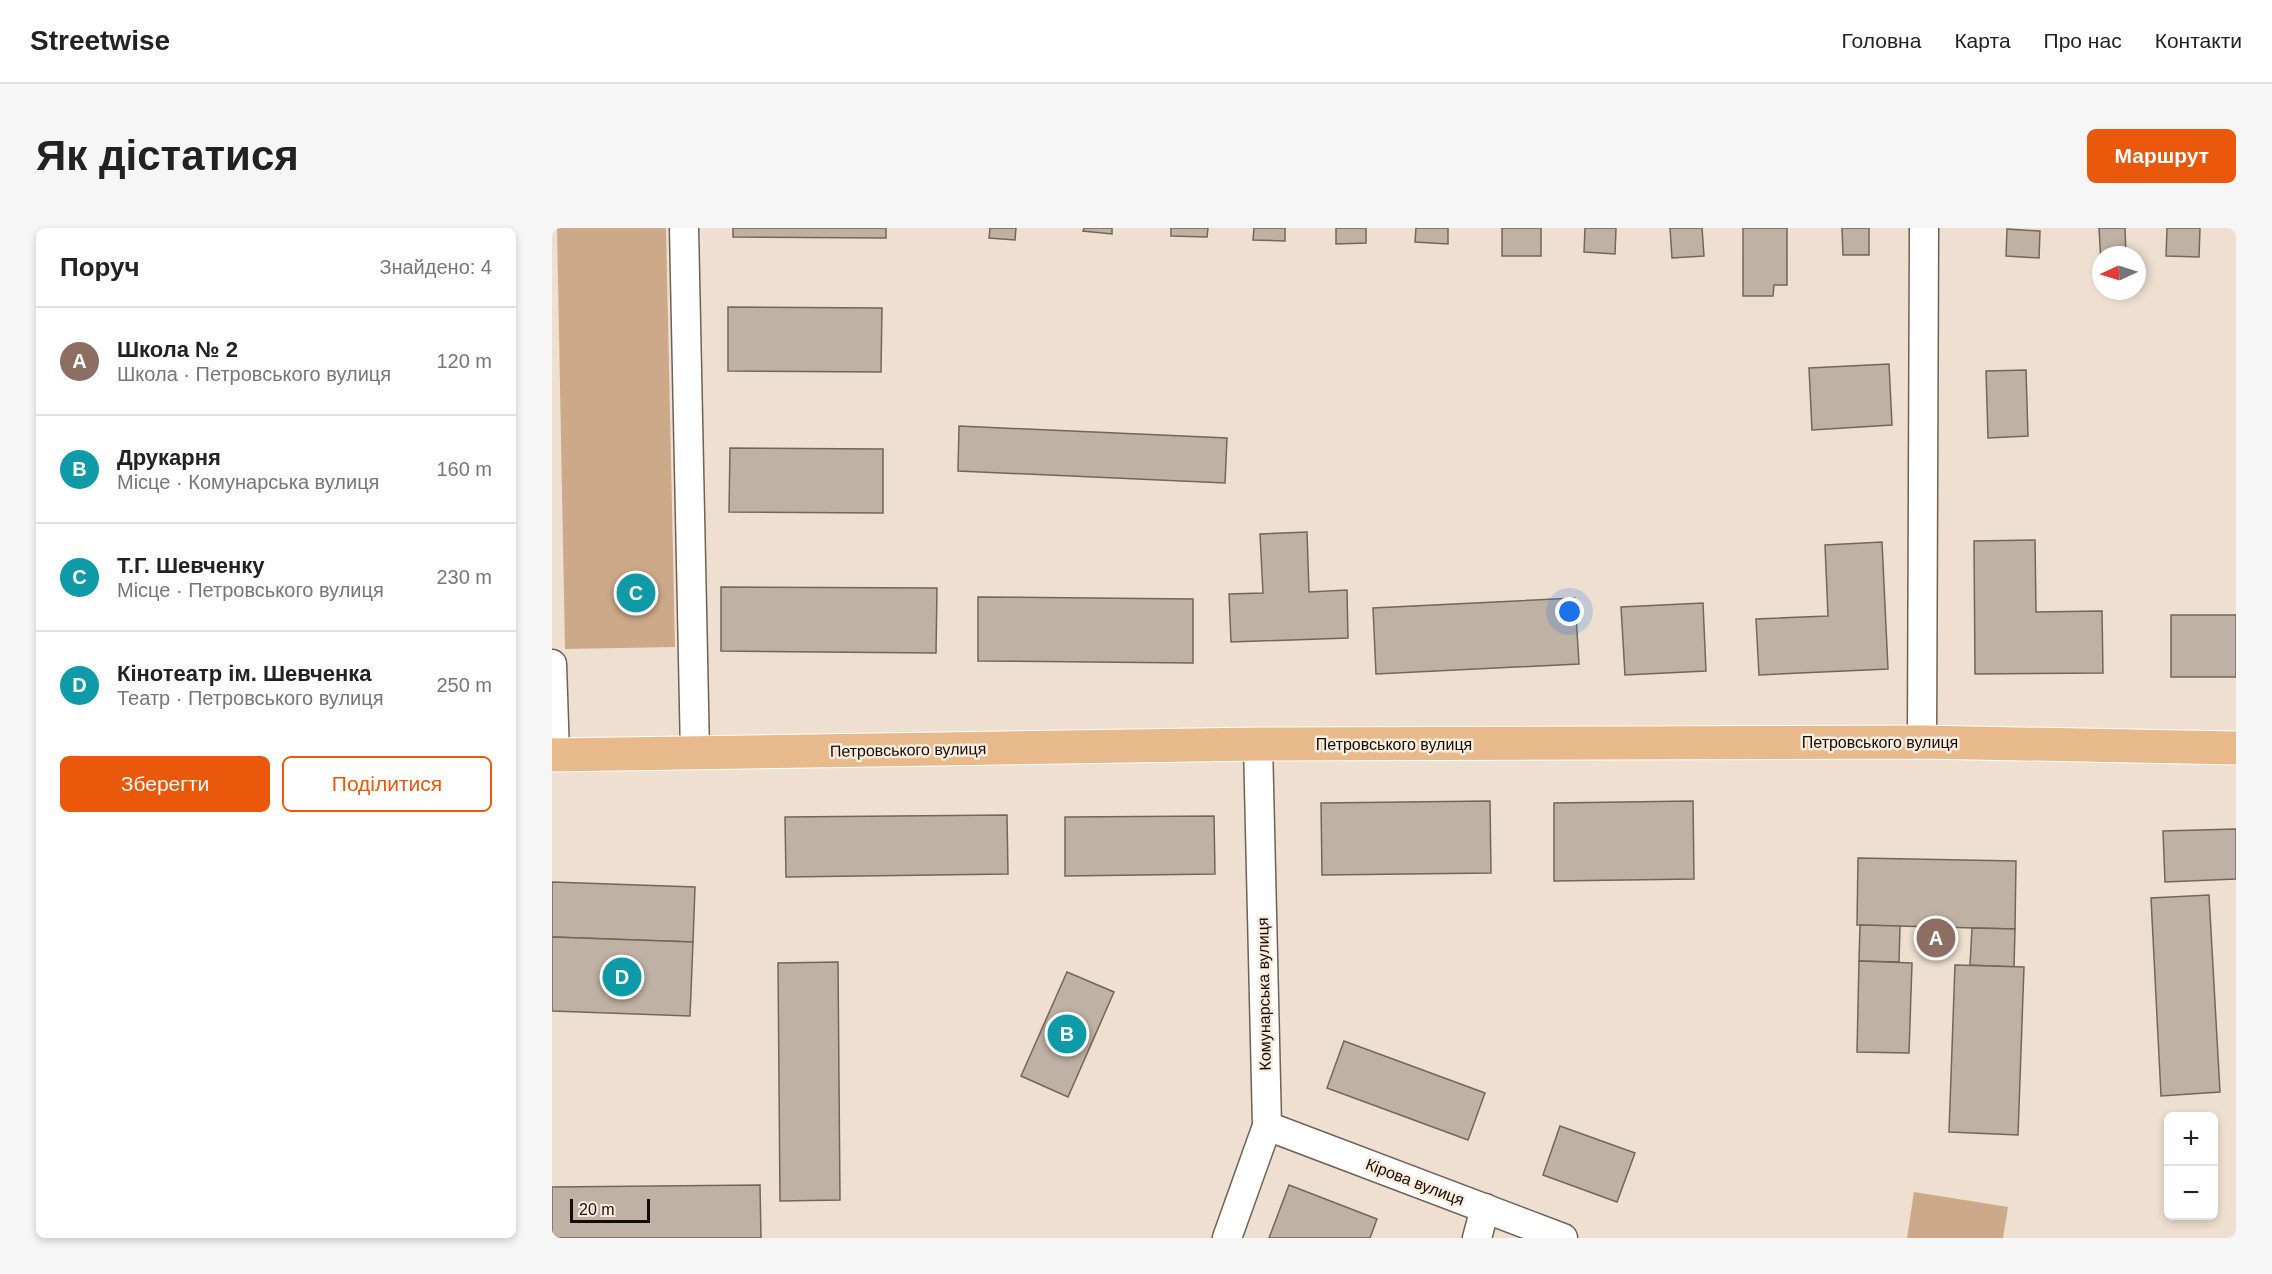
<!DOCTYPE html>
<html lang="uk">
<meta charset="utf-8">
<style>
:root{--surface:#fff;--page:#f6f6f6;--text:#222;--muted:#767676;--line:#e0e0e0;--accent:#ea580c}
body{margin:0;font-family:Helvetica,sans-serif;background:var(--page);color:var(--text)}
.controls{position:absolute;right:18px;bottom:18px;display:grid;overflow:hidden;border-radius:9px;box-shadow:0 3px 9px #0003}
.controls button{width:54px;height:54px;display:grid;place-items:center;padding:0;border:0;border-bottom:2px solid var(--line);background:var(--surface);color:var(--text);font:30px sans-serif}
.compass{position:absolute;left:1540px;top:18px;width:54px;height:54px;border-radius:50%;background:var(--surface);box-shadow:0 3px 9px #0003;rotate:266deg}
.scale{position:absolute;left:18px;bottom:15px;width:80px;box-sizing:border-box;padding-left:6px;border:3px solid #120d08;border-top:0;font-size:16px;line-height:21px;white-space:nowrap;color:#120d08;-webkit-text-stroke:4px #fbecdd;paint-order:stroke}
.you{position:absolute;left:1018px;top:384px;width:21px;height:21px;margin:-15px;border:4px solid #fff;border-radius:50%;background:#1a73e8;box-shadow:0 0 0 9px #1a73e833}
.badge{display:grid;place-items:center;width:39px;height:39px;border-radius:50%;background:var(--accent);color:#fff;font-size:20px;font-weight:700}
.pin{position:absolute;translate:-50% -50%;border:3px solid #fff;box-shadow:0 2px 6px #0006}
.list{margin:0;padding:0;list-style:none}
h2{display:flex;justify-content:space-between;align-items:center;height:78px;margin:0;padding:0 24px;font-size:26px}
h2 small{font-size:20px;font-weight:400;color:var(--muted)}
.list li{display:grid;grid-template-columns:39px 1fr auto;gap:18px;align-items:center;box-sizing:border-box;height:108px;padding:0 24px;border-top:2px solid var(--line)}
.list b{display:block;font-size:22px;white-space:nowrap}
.list p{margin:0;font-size:20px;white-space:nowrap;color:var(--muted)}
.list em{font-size:20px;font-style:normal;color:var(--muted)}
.actions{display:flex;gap:12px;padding:18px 24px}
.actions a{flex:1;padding:14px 0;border:2px solid var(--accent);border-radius:9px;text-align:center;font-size:21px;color:var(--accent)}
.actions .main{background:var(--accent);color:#fff}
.map{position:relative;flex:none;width:1684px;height:1010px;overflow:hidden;border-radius:9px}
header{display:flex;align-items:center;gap:36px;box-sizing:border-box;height:84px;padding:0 30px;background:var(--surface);border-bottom:2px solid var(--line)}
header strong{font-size:28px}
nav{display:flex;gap:33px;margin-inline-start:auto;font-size:21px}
.intro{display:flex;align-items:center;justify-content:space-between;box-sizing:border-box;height:144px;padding:0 36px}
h1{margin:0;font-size:42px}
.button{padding:15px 27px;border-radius:9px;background:var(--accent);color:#fff;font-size:21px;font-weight:700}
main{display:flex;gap:36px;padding:0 36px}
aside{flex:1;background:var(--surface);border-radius:9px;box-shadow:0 3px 9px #0003}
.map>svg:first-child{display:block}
.green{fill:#ccaa89}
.building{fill:#bfb1a3;stroke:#73665a;stroke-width:1.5}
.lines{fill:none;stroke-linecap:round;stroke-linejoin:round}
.minor-casing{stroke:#6f6255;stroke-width:31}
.major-casing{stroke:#fff;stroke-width:35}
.minor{stroke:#fff;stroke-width:28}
.major{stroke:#e8b98b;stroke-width:33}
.labels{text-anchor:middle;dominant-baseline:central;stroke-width:5;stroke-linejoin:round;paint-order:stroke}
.street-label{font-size:16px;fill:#120d08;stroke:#fbecdd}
</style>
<header>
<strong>Streetwise</strong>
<nav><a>Головна</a><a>Карта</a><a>Про нас</a><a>Контакти</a></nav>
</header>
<div class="intro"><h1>Як дістатися</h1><a class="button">Маршрут</a></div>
<main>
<aside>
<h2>Поруч<small>Знайдено: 4</small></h2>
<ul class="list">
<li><span class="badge" style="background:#8d6e63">A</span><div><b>Школа № 2</b><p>Школа · Петровського вулиця</p></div><em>120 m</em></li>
<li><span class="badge" style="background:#0f9aa8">B</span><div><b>Друкарня</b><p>Місце · Комунарська вулиця</p></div><em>160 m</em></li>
<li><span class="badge" style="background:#0f9aa8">C</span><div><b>Т.Г. Шевченку</b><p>Місце · Петровського вулиця</p></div><em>230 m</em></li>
<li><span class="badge" style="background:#0f9aa8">D</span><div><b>Кінотеатр ім. Шевченка</b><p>Театр · Петровського вулиця</p></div><em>250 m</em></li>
</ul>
<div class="actions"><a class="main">Зберегти</a><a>Поділитися</a></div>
</aside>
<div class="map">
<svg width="1684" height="1010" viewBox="0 0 1684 1010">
<rect width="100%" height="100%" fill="#eedfd0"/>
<g class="green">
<polygon points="5,0 114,0 123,419 13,421"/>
<polygon points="1362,964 1456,979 1451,1010 1355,1010"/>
</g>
<g class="building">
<polygon points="181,0 334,0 334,10 181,9"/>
<polygon points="438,0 464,0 463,12 437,10"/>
<polygon points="532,0 560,0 560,6 531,3"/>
<polygon points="619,0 656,0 655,9 619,8"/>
<polygon points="702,0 733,0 733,13 701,12"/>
<polygon points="784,0 814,0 814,15 784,16"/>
<polygon points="864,0 896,0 896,16 863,14"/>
<rect x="950" y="0" width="39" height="28"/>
<polygon points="1033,0 1064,0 1063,26 1032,24"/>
<polygon points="1118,0 1150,0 1152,28 1120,30"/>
<polygon points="1191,0 1235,0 1235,57 1222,57 1221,68 1191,68"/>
<polygon points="1290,0 1317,0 1317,27 1291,27"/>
<polygon points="1547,0 1573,0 1574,27 1549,27 1549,35"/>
<polygon points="1615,0 1648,0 1647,29 1614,28"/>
<polygon points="1455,1 1488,3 1487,30 1454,28"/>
<polygon points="176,79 330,80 329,144 176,143"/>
<polygon points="1337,136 1340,197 1260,202 1257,140"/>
<polygon points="1474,142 1476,208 1436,210 1434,143"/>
<polygon points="407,198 675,210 673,255 406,243"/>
<polygon points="178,220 331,221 331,285 177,284"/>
<polygon points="755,304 757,364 795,362 796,410 679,414 677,366 711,365 708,306"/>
<polygon points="1483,312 1484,384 1550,383 1551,445 1423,446 1422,313"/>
<polygon points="1330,314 1336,441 1207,447 1204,391 1276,388 1273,317"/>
<polygon points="169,359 385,360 384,425 169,423"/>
<polygon points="426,369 641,371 641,435 426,433"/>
<polygon points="1023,370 1027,436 824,446 821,380"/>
<polygon points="1151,375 1154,443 1073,447 1069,379"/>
<rect x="1619" y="387" width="65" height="62"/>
<polygon points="938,573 939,645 770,647 769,575"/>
<polygon points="1141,573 1142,651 1002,653 1002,575"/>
<polygon points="455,587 456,646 234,649 233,589"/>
<polygon points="662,588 663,646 513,648 513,589"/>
<polygon points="1684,601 1684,651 1613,654 1611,603"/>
<polygon points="1306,630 1464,633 1463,701 1305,697"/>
<polygon points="0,654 143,659 141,714 0,709"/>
<polygon points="1657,667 1668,864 1609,868 1599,670"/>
<polygon points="1308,697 1348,698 1347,734 1307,733"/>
<polygon points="1420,700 1463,701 1462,739 1418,737"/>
<polygon points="0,709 141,714 138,788 0,783"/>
<polygon points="1307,733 1360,735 1357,825 1305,824"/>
<polygon points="286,734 288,972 228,973 226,735"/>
<polygon points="1403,737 1472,739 1466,907 1397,904"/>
<polygon points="515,744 562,764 516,869 469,848"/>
<polygon points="792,813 933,865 916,912 775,860"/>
<polygon points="1008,898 1083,925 1065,974 991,947"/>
<polygon points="208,957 209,1010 0,1010 0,959"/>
<polygon points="737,957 825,991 818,1010 717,1010"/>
</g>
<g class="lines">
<defs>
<g id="minor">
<polyline points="132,0 143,525"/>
<polyline points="0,436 3,527"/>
<polyline points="1370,514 1372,0"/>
<polyline points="715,898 1011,1010"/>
<polyline points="675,1010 715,898 706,516"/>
<polyline points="925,1010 933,980"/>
</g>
<polyline id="major" points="0,527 706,516 1370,514 1684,520"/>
</defs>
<use href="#minor" class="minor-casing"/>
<use href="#major" class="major-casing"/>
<use href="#minor" class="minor"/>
<use href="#major" class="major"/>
</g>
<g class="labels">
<g class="street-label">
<text x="1328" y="514">Петровського вулиця</text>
<text x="842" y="516">Петровського вулиця</text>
<text transform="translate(356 522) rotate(-1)">Петровського вулиця</text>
<text transform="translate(712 766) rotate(-91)">Комунарська вулиця</text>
<text transform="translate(863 954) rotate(21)">Кірова вулиця</text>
</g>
</g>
</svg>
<div class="controls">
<button>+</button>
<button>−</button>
</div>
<svg class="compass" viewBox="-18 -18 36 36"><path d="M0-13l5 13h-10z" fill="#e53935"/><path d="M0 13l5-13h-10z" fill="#767676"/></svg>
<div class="scale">20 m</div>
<div class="you"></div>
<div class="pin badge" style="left:1384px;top:710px;background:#8d6e63">A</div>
<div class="pin badge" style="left:515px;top:806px;background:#0f9aa8">B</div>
<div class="pin badge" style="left:84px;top:365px;background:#0f9aa8">C</div>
<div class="pin badge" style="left:70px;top:749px;background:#0f9aa8">D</div>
</div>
</main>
